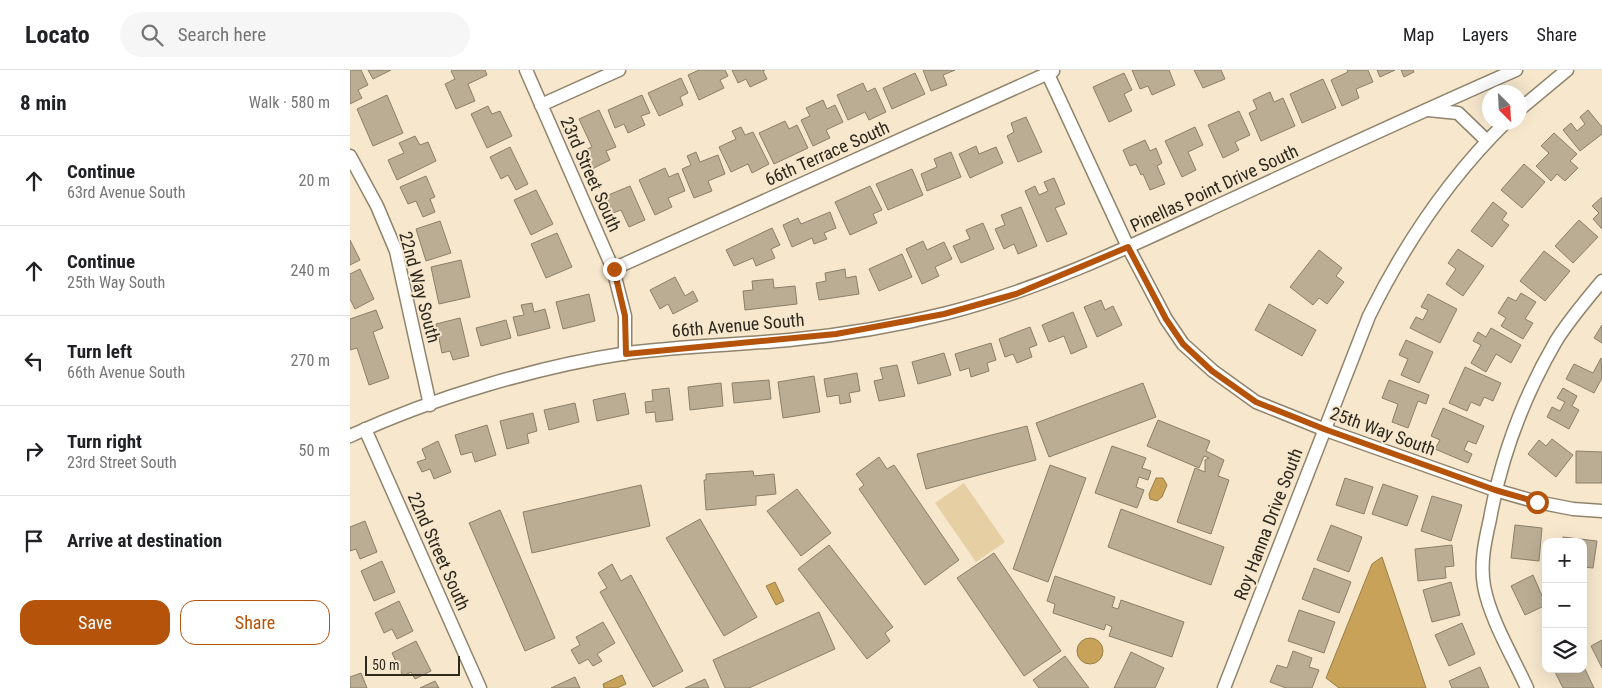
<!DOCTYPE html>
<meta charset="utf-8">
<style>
:root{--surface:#fff;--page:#f6f6f6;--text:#202124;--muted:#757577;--line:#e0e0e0;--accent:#b45309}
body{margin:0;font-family:"Roboto Condensed",sans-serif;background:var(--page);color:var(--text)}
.controls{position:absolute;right:15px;bottom:15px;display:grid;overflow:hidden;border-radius:10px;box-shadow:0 5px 20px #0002}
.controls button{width:45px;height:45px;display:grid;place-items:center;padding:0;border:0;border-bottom:1px solid var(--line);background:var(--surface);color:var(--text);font:25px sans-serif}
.compass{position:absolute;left:1132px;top:15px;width:45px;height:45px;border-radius:50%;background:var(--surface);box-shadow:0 5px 20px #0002;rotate:156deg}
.scale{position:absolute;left:15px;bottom:12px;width:95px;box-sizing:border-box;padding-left:5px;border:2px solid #2e291f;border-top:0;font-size:14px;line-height:18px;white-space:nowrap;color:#2e291f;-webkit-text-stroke:4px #f6e7cd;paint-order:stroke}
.stop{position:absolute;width:15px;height:15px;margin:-11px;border:4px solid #b45309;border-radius:50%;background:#fff}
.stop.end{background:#b45309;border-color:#fff;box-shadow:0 1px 5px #0008}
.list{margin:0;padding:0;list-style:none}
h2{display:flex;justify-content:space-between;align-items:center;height:65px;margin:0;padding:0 20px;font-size:21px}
h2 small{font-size:16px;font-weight:400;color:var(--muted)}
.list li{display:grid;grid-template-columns:32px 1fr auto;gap:15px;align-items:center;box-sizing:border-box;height:90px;padding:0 20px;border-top:1px solid var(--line)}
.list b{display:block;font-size:19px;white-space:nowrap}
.list p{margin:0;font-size:16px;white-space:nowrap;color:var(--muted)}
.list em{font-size:16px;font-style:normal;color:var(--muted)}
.actions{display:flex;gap:10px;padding:15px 20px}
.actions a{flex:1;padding:11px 0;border:1px solid var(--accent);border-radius:15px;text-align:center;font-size:18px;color:var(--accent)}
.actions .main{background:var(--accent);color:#fff}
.icon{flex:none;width:28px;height:28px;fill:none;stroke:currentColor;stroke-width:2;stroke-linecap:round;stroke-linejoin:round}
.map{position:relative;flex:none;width:1252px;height:618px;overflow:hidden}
header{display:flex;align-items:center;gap:30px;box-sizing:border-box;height:70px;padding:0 25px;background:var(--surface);border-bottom:1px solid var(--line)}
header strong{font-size:24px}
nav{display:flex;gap:28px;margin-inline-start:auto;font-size:18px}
.search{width:350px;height:45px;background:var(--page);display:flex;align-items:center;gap:12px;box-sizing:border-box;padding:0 18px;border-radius:28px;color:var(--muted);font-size:19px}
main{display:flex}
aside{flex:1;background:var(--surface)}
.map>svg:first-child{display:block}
.green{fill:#e6cfa3}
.water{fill:#c8a259;stroke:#9a7e48}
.building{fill:#baad94;stroke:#8c7f68}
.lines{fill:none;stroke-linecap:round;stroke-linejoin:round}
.minor-casing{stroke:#91846c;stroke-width:15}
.minor{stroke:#fff;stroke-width:12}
.route{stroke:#b45309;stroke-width:6}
.labels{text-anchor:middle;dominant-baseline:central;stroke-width:4;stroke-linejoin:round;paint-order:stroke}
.street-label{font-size:18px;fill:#2e291f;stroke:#f6e7cd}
</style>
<header>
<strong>Locato</strong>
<div class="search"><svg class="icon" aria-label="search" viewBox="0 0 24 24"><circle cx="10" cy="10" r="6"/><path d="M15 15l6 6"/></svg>Search here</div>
<nav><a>Map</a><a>Layers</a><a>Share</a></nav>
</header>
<main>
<aside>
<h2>8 min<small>Walk · 580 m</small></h2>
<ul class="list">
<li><svg class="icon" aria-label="ahead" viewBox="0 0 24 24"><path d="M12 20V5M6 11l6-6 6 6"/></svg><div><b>Continue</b><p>63rd Avenue South</p></div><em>20 m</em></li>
<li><svg class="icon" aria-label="ahead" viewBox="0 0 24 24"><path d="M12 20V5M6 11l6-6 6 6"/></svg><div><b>Continue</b><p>25th Way South</p></div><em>240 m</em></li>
<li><svg class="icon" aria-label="left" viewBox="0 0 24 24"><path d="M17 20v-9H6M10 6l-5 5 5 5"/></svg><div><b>Turn left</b><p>66th Avenue South</p></div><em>270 m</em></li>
<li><svg class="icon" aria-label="right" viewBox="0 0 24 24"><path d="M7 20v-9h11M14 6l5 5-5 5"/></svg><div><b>Turn right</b><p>23rd Street South</p></div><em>50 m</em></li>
<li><svg class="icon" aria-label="arrive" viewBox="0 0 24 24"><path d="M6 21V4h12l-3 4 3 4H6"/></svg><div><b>Arrive at destination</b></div></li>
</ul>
<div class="actions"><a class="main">Save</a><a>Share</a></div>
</aside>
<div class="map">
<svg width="1252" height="618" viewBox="0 0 1252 618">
<rect width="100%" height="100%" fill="#f6e7cd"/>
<polygon class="green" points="614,413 655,472 626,492 585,433"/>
<g class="water">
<polygon points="806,408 813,408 817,415 812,427 807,431 800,429 799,424"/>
<polygon points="1032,487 1076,618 989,618 976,608 1022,494"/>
<polygon points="425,512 434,531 426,535 416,516"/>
<circle cx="740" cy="581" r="13"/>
<polygon points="272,605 276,614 267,618 254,618 253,614"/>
</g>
<g class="building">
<polygon points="0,0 11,0 18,15 8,20 12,28 0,34"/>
<polygon points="18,0 41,0 23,9"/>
<polygon points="103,0 135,0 137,5 118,14 125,31 106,39 95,14 105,9 101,1"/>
<polygon points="349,0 375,0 378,6 370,10 374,18 349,30 338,5"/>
<polygon points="382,0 415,0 413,1 417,9 400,17 396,9 388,13"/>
<polygon points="573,0 605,0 593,5 597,15 581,21"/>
<polygon points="782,0 819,0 825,15 802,25 798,16 790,19"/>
<polygon points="844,0 871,0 875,9 853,18"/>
<polygon points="997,0 1018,0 1023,12 1006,19 1009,28 992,36 981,10 998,2"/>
<polygon points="1027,0 1045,0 1030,7"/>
<polygon points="1051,0 1063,0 1064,2 1054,7"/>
<polygon points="565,3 575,24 542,39 533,18"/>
<polygon points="774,3 782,20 774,24 782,41 759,52 743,17"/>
<polygon points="331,8 338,23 330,27 333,35 309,46 298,23"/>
<polygon points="973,9 986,38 952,53 940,24"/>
<polygon points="513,13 517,22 525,18 536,42 519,50 515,42 498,50 487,25"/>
<polygon points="920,22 924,32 933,28 945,56 911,71 899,43 907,39 903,30"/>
<polygon points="37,25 53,63 23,76 7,39"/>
<polygon points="292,25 300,43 291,46 295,55 278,63 274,54 265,58 258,40"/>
<polygon points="473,30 477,39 485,35 493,52 476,60 480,68 463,76 451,50 460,46 456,38"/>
<polygon points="138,36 142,44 150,41 162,66 137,78 121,44"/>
<polygon points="249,40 266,77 256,81 260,90 240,100 232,81 242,77 229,49"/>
<polygon points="1238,40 1252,57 1252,64 1230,81 1213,60 1221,53 1227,61 1235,54 1230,47"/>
<polygon points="889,41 900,65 885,72 889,80 873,88 858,55"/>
<polygon points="676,47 692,82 668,92 657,66 664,62 661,53"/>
<polygon points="435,51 439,59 447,55 458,78 424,94 409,63"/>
<polygon points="391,57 395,65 403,62 419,94 402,103 398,94 381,102 369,77 386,69 382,61"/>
<polygon points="845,57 853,75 838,82 846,100 832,107 815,71"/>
<polygon points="1204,63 1227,84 1220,91 1228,98 1215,111 1207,104 1201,111 1186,96 1199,83 1191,76"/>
<polygon points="65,66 70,75 78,72 86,91 47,110 38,90 54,83 49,73"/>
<polygon points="795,70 800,81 806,78 812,93 807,96 815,114 800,120 793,104 791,105 786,94 780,96 773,80"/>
<polygon points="626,76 629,84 646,77 653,93 620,108 609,84"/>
<polygon points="160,77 178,114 166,120 158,105 151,109 140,87"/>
<polygon points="346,82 350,92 368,85 375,104 358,111 362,121 344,128 332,99 341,95 337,86"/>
<polygon points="601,82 611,107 577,121 571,104 587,97 584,89"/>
<polygon points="1174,94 1195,112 1172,138 1151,120"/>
<polygon points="315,98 319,107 328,103 335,121 318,128 322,137 305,145 289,110"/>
<polygon points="562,99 573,125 538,140 526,114"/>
<polygon points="76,106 85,127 80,129 85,142 73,147 66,131 58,134 50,117"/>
<polygon points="704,108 715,134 705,138 717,164 697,172 675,121 685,116 689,125 698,121 694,112"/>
<polygon points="280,116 295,150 279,157 271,140 263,143 256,126"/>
<polygon points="520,116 532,140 523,144 527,153 500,165 485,132"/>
<polygon points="186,120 203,154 181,165 164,130"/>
<polygon points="1252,127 1252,159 1243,149 1249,143 1242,136"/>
<polygon points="1143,132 1157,143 1152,150 1159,155 1142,177 1121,161"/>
<polygon points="671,137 687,176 668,184 664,174 654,179 645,159 655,155 651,145"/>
<polygon points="480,142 486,158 474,163 477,169 464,174 462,168 442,177 433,155 448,148 451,154"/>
<polygon points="1229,150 1248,167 1223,193 1205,176"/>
<polygon points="90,151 101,183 76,191 66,159"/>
<polygon points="633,153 644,179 611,193 603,176 620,169 616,160"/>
<polygon points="422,158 430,175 421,179 425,188 406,196 403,188 384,196 376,180"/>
<polygon points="207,163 222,197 196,208 181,174"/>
<polygon points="0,170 10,190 0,195"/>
<polygon points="573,171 577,180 594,172 602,189 585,197 589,206 572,214 556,179"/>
<polygon points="1108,179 1134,196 1113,226 1096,214 1106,199 1098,193"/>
<polygon points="969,180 992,198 986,206 994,212 977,234 969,228 963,235 940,217"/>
<polygon points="1194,181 1220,201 1195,231 1170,211"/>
<polygon points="552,184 562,207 529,221 519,199"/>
<polygon points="111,190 120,227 89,234 81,197"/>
<polygon points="10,199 24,229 5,239 0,229 0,204"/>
<polygon points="495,199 496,208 506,206 509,224 469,230 466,213 476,211 475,203"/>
<polygon points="325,207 335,226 343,221 348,231 323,244 318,234 310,239 300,220"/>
<polygon points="423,209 424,218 445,216 447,234 395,240 393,221 403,220 402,211"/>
<polygon points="1171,223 1186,232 1175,249 1183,253 1173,269 1151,256 1156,248 1148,243 1158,227 1166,231"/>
<polygon points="239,224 245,251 213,259 206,232"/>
<polygon points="1078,224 1107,239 1090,273 1060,258 1066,247 1073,250 1078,240 1071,237"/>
<polygon points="751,230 755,240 763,236 772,255 747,267 734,237"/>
<polygon points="182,233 184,242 195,239 200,258 168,266 163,247 174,245 171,235"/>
<polygon points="919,234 966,260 952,286 905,260"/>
<polygon points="26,240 33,258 23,262 39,308 19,315 7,278 0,280 0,249"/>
<polygon points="723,242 737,277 721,284 714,266 699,272 692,255"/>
<polygon points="110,248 119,286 103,290 100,281 92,283 86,254"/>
<polygon points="156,250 161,268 131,276 126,258"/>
<polygon points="1252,255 1252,273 1244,268"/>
<polygon points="680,257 687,275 679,278 682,287 667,293 663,284 655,287 649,269"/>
<polygon points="1141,258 1171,275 1161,293 1146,284 1136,302 1121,293 1131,275 1123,271 1128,262 1136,267"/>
<polygon points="1056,270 1083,282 1069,313 1051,305 1058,289 1049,285"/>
<polygon points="641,273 646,290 637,293 639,301 621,307 619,298 610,301 605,284"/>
<polygon points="594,283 601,305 568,314 562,292"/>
<polygon points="1251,288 1252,308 1244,323 1216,309 1224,294 1243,303"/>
<polygon points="547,295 555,326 529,331 524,311 533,309 530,298"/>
<polygon points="1115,297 1151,313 1143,331 1134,327 1130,336 1121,332 1117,341 1099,333"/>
<polygon points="507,303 510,321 499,323 501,332 490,334 489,325 477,327 474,309"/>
<polygon points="464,306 470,342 433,348 428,312"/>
<polygon points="419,310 421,329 384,333 382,313"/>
<polygon points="1039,310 1079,325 1076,334 1068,331 1058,358 1042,352 1048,334 1032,328"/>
<polygon points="371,313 373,336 340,340 338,317"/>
<polygon points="793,313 806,347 699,387 686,353"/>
<polygon points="319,318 323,350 306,352 305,342 296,343 295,332 303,331 302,320"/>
<polygon points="1213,318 1227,326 1222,336 1229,340 1219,359 1197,347 1202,337 1210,341 1215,332 1207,328"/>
<polygon points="275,323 279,344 247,351 243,330"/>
<polygon points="225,333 229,352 199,360 194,340"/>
<polygon points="1093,338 1134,356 1126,374 1118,371 1114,380 1122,384 1118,393 1085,379 1090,370 1081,366"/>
<polygon points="183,343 187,361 177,364 179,373 157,379 150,351"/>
<polygon points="808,350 860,371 856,381 874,390 868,406 879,410 861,464 827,452 845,398 855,402 855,390 859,388 854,386 849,398 797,376"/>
<polygon points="137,355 146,385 125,392 122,382 111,385 105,365"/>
<polygon points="677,356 686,390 576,419 567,384"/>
<polygon points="1202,369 1223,385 1206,407 1178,384 1189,370 1196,376"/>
<polygon points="88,371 101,402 84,409 80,399 72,402 67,392 76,389 72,379"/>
<polygon points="762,376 796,388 792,398 801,401 798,410 789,407 786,417 794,420 787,438 745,423"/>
<polygon points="1226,381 1252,382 1252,413 1226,413"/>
<polygon points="529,387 537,399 544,395 609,490 575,515 509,419 514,415 506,404"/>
<polygon points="700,395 736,408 698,512 663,499"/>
<polygon points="403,401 404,406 424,404 426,424 406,426 406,435 356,440 354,410 356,410 356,404"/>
<polygon points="995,408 1023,417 1014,444 986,435"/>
<polygon points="1033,414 1068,426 1057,456 1022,444"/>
<polygon points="291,415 300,456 182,483 173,442"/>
<polygon points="447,419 481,463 451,486 417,441"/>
<polygon points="1082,426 1112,435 1101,471 1071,461"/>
<polygon points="771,439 874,477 861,515 758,477"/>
<polygon points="150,440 205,568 175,581 119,453"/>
<polygon points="350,449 407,547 374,566 316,468"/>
<polygon points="15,451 27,482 10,489 6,479 0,481 0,457"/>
<polygon points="981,455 1012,467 999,502 967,490"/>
<polygon points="1165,455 1192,458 1189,491 1161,488"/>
<polygon points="1213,467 1247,471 1243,498 1233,497 1233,472 1212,472"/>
<polygon points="479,475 543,557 535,563 540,571 517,589 448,499"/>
<polygon points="1102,475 1104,496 1095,497 1096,508 1068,511 1065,479"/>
<polygon points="644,483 711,581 674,606 607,508"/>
<polygon points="32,491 45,522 24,531 11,501"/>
<polygon points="262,494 271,511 281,505 333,601 303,617 250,522 257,518 248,503"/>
<polygon points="964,498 1001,512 989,543 952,529"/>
<polygon points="1183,505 1196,535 1175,545 1161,516"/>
<polygon points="705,506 765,527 762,537 768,539 771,530 834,552 822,587 759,566 762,557 756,554 754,560 703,543 705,534 697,531"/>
<polygon points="1101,512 1110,545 1082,552 1073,520"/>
<polygon points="49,531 63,561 47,569 42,559 34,563 25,543"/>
<polygon points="949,540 985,552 974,583 938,571"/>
<polygon points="469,542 485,579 399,618 375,618 363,590"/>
<polygon points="253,552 265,573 247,584 252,591 243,596 238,589 229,594 221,580 230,575 226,567"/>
<polygon points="1112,553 1125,584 1099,596 1085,565"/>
<polygon points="1252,570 1252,598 1241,576"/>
<polygon points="66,571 81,601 65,609 61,602 53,606 42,583"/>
<polygon points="943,581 962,588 959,597 969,600 962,618 936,618 920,612 927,595 937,598"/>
<polygon points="781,582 814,598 805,618 764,618"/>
<polygon points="715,586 739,618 689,618 683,610"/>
<polygon points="1130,597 1139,618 1102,618 1099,611"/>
<polygon points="1234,597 1244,618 1213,618 1205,602 1210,599 1225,599 1226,601"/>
<polygon points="11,603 17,618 0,618 0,607"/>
<polygon points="225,607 230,618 201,618"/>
<polygon points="355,609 359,618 335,618"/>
<polygon points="85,611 89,618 70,618"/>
</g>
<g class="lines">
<defs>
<g id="minor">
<polyline points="176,0 263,199 275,246 275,284"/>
<polyline points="696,0 778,177 816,249 833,274 863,301 906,332 973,359 1145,420 1187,432 1223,439 1252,441"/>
<polyline points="191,35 269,0"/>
<polyline points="1170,39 1217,0"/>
<polyline points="1078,40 1108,43 1137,71"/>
<polyline points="0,86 27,136 46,181 80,335"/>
<polyline points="263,199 703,1"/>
<polyline points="15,359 130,618"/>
<path d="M 0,366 C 82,328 189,296 278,283 C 331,276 385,275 439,270 C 491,265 546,256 597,243 C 691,219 779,177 867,136 C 966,90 1066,44 1166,0"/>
<path d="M 874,618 L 1019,246 C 1054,175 1099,108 1156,52"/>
<path d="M 1177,618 C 1163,587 1140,549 1134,516 C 1130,493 1135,471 1140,449 C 1151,387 1174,326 1206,271 C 1219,250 1236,230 1252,211"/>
</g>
</defs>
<use href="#minor" class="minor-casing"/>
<use href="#minor" class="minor"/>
</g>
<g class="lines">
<polyline class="route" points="264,199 275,246 276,284 486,264 594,244 666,224 778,177 816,249 833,274 862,301 906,332 974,359 1145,420 1187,432"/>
</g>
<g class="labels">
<g class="street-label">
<text transform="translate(477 83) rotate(-24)">66th Terrace South</text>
<text transform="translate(241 104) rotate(66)">23rd Street South</text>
<text transform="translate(864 118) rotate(-25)">Pinellas Point Drive South</text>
<text transform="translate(70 217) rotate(75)">22nd Way South</text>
<text transform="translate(388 255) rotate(-5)">66th Avenue South</text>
<text transform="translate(1033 361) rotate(20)">25th Way South</text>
<text transform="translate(918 454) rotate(-69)">Roy Hanna Drive South</text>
<text transform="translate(89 481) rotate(66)">22nd Street South</text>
</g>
</g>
</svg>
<div class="controls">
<button>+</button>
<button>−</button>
<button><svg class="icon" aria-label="layers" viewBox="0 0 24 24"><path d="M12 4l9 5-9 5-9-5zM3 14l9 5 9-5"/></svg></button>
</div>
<svg class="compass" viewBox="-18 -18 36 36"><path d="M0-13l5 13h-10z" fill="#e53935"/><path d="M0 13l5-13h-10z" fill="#757577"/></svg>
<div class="scale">50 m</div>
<div class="stop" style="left:1187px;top:432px"></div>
<div class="stop end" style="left:264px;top:199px"></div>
</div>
</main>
